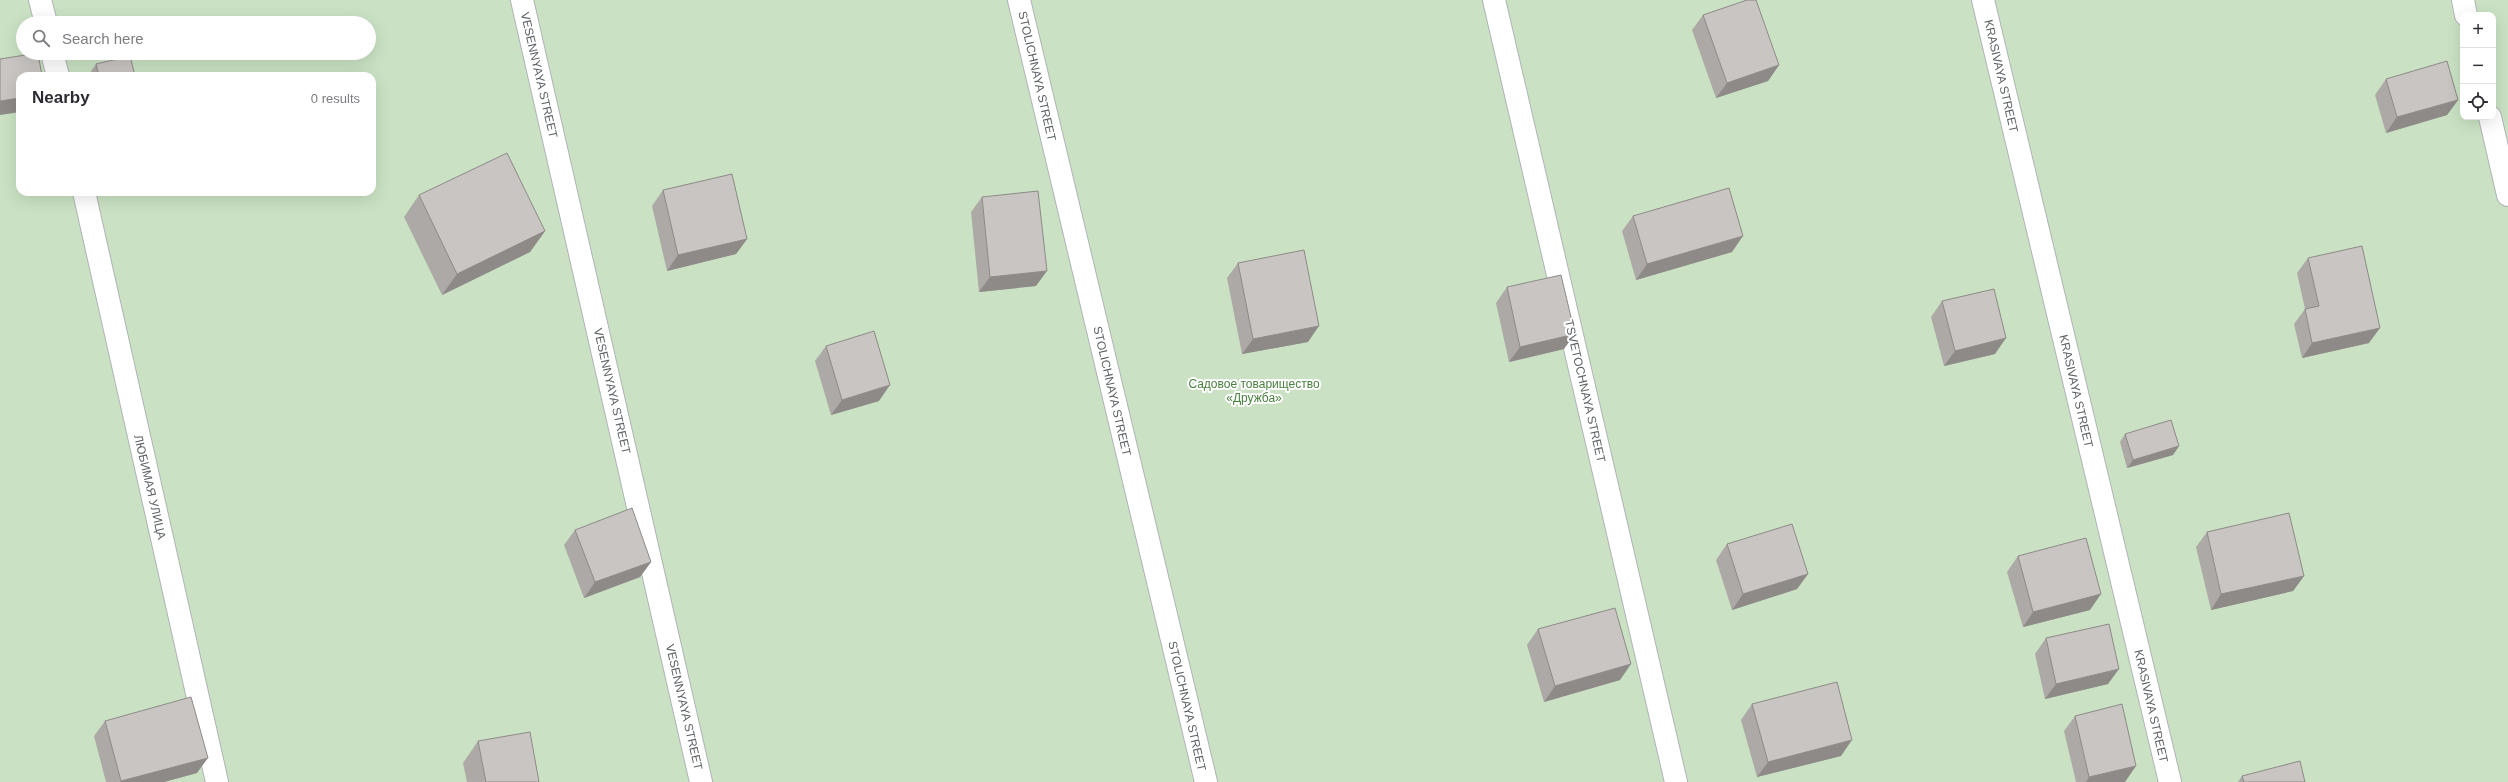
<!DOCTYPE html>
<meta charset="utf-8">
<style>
:root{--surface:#fff;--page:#f2f2f3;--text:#2b2b33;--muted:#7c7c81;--line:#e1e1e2}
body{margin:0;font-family:Arial,sans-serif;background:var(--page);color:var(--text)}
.controls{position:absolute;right:12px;top:12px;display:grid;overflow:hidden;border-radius:8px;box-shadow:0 4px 16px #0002}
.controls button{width:36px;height:36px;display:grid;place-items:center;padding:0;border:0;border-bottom:1px solid var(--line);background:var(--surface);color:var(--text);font:20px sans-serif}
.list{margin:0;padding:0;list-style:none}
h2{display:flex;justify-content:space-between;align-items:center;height:52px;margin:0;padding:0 16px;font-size:17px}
h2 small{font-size:13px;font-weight:400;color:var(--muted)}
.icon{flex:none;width:22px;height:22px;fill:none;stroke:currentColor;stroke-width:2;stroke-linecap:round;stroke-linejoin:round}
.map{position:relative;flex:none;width:2508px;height:782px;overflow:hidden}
.search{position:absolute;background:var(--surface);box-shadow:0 4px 16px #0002;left:16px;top:16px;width:360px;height:44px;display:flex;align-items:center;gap:10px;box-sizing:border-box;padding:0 14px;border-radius:22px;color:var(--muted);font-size:15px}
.panel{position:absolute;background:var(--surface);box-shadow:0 4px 16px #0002;left:16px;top:72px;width:360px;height:124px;border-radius:12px}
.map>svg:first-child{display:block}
.green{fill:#cae2c3;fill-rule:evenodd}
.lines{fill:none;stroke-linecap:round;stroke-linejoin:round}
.street-casing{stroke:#b0b3b6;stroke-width:24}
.street{stroke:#fff;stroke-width:22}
.wall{fill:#ada9a7}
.shaded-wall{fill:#8d8a88}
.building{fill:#c9c5c2;stroke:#8d8a88}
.labels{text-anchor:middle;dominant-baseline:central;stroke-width:4;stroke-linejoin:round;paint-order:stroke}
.street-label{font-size:12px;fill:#5c6164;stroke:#fff}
.park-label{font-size:12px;fill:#48813e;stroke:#fff}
</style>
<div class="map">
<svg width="2508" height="782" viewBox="0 0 2508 782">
<rect width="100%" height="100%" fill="#edeae5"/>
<path class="green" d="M 0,0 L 2508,0 L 2508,782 L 0,782 ZM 2463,15 L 2493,15 L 2493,117 L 2463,117 ZM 23,23 L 369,23 L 369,53 L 23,53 ZM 20,76 L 372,76 L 372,192 L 20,192 Z"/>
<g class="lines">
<defs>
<g id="street">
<polyline points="40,0 46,23"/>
<polyline points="522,0 701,782"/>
<polyline points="1019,0 1206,782"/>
<polyline points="1494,0 1676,782"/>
<polyline points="1983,0 2170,782"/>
<polyline points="2463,0 2466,15"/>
<polyline points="52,53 58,76"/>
<polyline points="2490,117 2508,195"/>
<polyline points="84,192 217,782"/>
</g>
</defs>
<use href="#street" class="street-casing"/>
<use href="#street" class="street"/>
</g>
<g class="wall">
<polygon points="1703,15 1779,65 1768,81 1716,98 1692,30"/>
<polygon points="96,64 135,76 88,76"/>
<polygon points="2386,79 2458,100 2447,115 2386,133 2375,95"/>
<polygon points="663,190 747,239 736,254 667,271 652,206"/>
<polygon points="419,195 545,231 530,252 442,295 404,217"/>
<polygon points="982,197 1036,286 979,292 971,212"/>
<polygon points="1633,216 1732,252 1636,280 1622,231"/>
<polygon points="2308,258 2369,343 2302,358 2294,324 2305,309 2297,273"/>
<polygon points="1238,263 1308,342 1242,354 1227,278"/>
<polygon points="1507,287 1564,349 1509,362 1496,303"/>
<polygon points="1942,301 1995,354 1944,366 1931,317"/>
<polygon points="826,346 879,401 831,415 815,361"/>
<polygon points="2125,434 2179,446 2173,455 2127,468 2120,442"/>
<polygon points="575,530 651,562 640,577 584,598 564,545"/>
<polygon points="2207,532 2304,576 2293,591 2211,610 2196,547"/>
<polygon points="1727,544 1808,574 1797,589 1732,610 1716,560"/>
<polygon points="2018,556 2090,610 2023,627 2007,572"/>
<polygon points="1538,629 1620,680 1544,702 1527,645"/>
<polygon points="2046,638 2108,684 2045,699 2035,654"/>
<polygon points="1752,704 1841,756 1757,777 1741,720"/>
<polygon points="2075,716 2125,782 2076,782 2064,731"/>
<polygon points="105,721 197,773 164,782 106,782 94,736"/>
<polygon points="478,741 539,782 467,782 463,763"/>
<polygon points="2242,776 2305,782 2238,782"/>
</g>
<g class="shaded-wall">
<polygon points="1779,65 1768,81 1716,98 1727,83"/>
<polygon points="20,98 20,112 0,115 0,101"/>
<polygon points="2458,100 2447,115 2386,133 2397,117"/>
<polygon points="545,231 530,252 442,295 457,274"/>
<polygon points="1743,236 1732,252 1636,280 1647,264"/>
<polygon points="747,239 736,254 667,271 678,255"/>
<polygon points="1047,271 1036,286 979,292 990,277"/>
<polygon points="1319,326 1308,342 1242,354 1253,339"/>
<polygon points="2380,328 2369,343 2302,358 2312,343"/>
<polygon points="1575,334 1564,349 1509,362 1520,347"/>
<polygon points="2006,338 1995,354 1944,366 1955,351"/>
<polygon points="890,385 879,401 831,415 842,400"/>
<polygon points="2179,446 2173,455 2127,468 2133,460"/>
<polygon points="651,562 640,577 584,598 595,582"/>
<polygon points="1808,574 1797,589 1732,610 1743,594"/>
<polygon points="2304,576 2293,591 2211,610 2221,594"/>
<polygon points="2101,594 2090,610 2023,627 2033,612"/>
<polygon points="1631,664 1620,680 1544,702 1555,686"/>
<polygon points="2119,669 2108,684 2045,699 2056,684"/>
<polygon points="1852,740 1841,756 1757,777 1768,762"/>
<polygon points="208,758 197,773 164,782 121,782 121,781"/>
<polygon points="2136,766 2125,782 2086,782 2089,777"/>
</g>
<g class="building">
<polygon points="1747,0 1756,0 1779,65 1727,83 1703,15"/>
<polygon points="38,53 42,76 20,76 20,98 0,101 0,59"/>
<polygon points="130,56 135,76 99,76 96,64"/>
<polygon points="2447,61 2458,100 2397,117 2386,79"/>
<polygon points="507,153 545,231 457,274 419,195"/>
<polygon points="732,174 747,239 678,255 663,190"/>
<polygon points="1729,188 1743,236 1647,264 1633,216"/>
<polygon points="1038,191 1047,271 990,277 982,197"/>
<polygon points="2362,246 2380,328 2312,343 2305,309 2319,306 2308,258"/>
<polygon points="1304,250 1319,326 1253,339 1238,263"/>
<polygon points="1561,275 1575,334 1520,347 1507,287"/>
<polygon points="1994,289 2006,338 1955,351 1942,301"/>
<polygon points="874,331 890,385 842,400 826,346"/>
<polygon points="2171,420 2179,446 2133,460 2125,434"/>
<polygon points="632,508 651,562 595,582 575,530"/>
<polygon points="2289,513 2304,576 2221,594 2207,532"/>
<polygon points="1792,524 1808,574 1743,594 1727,544"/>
<polygon points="2086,538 2101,594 2033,612 2018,556"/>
<polygon points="1615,608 1631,664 1555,686 1538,629"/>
<polygon points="2109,624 2119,669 2056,684 2046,638"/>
<polygon points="1837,682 1852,740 1768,762 1752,704"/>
<polygon points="191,697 208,758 121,781 105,721"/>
<polygon points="2122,704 2136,766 2089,777 2075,716"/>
<polygon points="530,732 539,782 486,782 478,741"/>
<polygon points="2300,761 2305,782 2244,782 2242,776"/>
</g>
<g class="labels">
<g class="street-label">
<text transform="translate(539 75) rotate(77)">VESENNYAYA STREET</text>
<text transform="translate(1037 76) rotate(77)">STOLICHNAYA STREET</text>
<text transform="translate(2001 76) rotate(77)">KRASIVAYA STREET</text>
<text transform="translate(612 391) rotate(77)">VESENNYAYA STREET</text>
<text transform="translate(1112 391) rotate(77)">STOLICHNAYA STREET</text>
<text transform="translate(1585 391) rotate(77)">TSVETOCHNAYA STREET</text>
<text transform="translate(2076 391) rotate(77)">KRASIVAYA STREET</text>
<text transform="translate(150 487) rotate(77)">ЛЮБИМАЯ УЛИЦА</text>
<text transform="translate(1187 706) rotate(77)">STOLICHNAYA STREET</text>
<text transform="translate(2151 706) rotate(77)">KRASIVAYA STREET</text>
<text transform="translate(684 707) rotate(77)">VESENNYAYA STREET</text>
</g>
<g class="park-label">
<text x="1254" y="384">Садовое товарищество<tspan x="1254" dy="14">«Дружба»</tspan></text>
</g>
</g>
</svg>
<div class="controls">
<button>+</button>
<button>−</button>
<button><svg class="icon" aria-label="locate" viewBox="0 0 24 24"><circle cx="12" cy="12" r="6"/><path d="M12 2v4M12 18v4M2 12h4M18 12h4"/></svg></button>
</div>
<div class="search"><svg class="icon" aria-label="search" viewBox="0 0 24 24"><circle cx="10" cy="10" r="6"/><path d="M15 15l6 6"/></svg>Search here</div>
<section class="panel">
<h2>Nearby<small>0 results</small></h2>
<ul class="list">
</ul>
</section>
</div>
